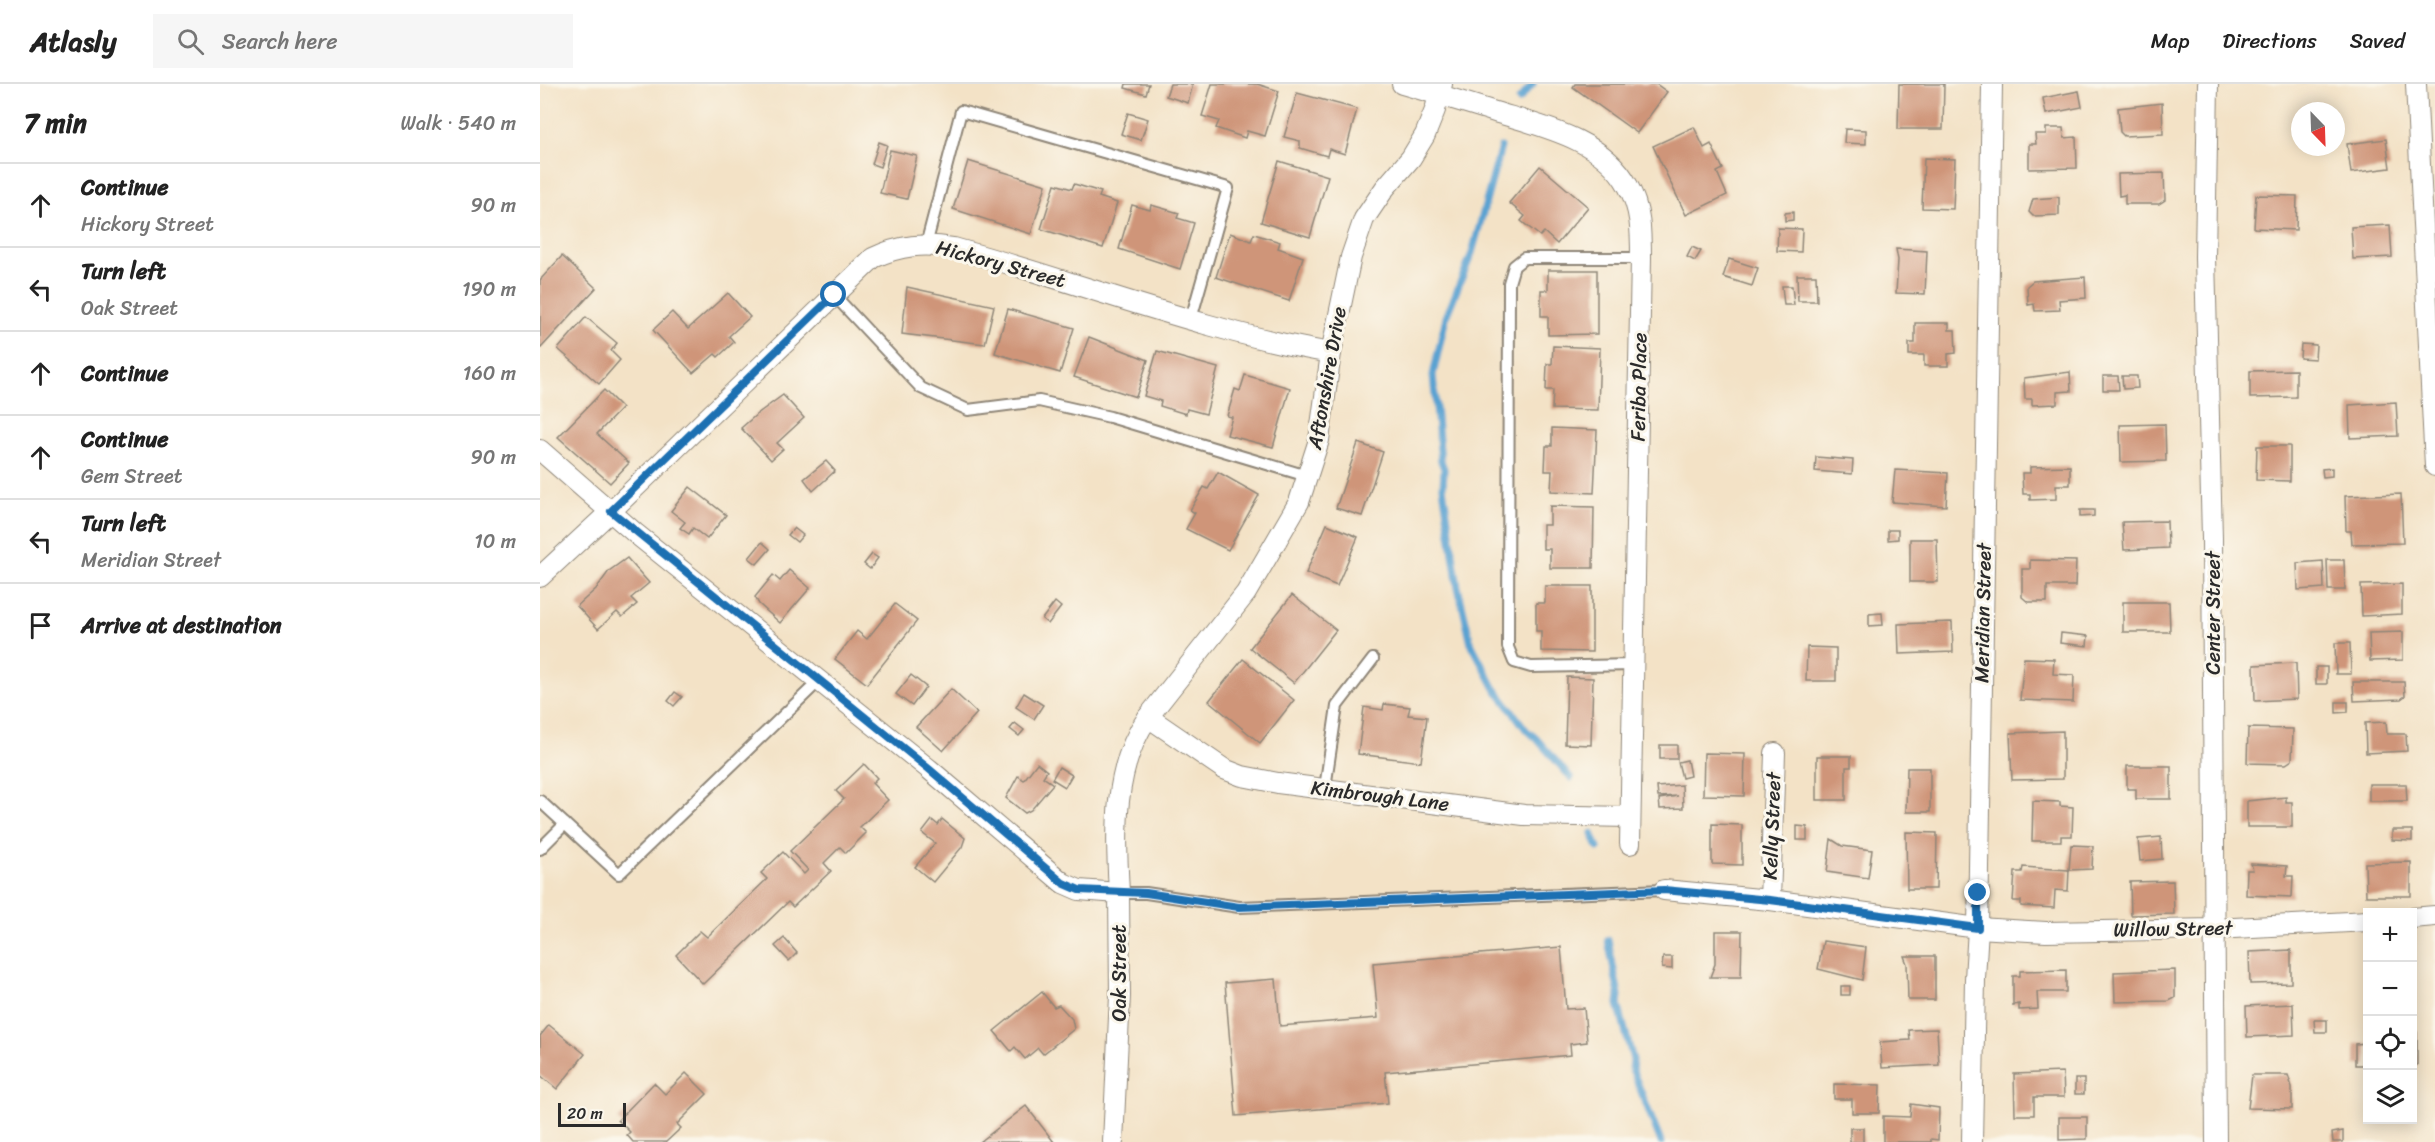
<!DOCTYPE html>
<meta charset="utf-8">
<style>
:root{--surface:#fff;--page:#f6f6f6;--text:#222;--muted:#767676;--line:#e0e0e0}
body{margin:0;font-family:Sriracha,sans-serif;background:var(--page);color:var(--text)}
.controls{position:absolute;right:18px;bottom:18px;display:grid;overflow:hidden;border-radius:0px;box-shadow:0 3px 15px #0003}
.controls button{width:54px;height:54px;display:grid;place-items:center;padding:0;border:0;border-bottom:2px solid var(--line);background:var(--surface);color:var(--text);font:30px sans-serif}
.compass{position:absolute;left:1751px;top:18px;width:54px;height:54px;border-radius:50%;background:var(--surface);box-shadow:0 3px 15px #0003;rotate:157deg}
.scale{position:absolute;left:18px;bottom:15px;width:68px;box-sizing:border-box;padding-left:6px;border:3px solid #2b2b2b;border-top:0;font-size:16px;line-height:21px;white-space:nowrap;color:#2b2b2b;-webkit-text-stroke:4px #fbf7ec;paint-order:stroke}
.stop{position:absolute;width:18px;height:18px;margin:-14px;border:4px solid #1f6fb2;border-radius:50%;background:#fff}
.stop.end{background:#1f6fb2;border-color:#fff;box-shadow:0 2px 6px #0008}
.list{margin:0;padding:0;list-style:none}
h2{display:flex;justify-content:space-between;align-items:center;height:78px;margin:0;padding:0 24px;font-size:26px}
h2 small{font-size:20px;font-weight:400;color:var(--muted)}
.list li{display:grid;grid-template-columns:39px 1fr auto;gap:18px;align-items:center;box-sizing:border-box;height:84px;padding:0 24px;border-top:2px solid var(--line)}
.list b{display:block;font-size:22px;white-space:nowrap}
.list p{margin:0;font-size:20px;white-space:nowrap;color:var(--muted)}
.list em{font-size:20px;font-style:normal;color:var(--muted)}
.icon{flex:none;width:33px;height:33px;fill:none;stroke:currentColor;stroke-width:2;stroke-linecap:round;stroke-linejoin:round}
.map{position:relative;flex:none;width:1895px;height:1058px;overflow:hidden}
header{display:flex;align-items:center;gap:36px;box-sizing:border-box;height:84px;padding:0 30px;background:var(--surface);border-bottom:2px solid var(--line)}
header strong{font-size:28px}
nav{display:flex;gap:33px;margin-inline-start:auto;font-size:21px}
.search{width:420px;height:54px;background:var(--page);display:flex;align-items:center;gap:15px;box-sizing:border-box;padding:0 21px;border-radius:0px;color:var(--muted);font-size:22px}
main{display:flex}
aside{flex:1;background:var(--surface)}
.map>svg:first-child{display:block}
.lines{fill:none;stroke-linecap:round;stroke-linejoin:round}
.stream{stroke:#5aa2d1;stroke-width:7}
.building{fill:#cf9579}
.lane-casing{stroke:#8f8678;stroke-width:14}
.street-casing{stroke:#8f8678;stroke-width:22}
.lane{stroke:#fff;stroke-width:10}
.street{stroke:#fff;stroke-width:20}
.route{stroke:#1f6fb2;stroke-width:8}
.labels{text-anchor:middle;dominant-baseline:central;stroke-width:6;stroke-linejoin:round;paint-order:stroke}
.street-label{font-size:20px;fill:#2b2b2b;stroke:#fbf7ec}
</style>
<header>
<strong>Atlasly</strong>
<div class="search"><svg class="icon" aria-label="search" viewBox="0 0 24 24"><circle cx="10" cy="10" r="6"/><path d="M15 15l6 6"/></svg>Search here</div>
<nav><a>Map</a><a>Directions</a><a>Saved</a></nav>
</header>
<main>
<aside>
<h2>7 min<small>Walk · 540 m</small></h2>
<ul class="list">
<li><svg class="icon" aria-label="ahead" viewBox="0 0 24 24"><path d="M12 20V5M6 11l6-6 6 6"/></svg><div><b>Continue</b><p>Hickory Street</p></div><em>90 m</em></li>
<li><svg class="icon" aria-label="left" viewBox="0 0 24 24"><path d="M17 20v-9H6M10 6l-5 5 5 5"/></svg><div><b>Turn left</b><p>Oak Street</p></div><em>190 m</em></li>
<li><svg class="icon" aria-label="ahead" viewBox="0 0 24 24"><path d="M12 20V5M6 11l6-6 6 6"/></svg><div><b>Continue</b></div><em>160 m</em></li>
<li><svg class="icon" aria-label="ahead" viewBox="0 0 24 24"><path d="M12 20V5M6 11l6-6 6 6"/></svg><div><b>Continue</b><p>Gem Street</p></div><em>90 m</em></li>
<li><svg class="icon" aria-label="left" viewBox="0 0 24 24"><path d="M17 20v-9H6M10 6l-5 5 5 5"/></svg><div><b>Turn left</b><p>Meridian Street</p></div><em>10 m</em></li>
<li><svg class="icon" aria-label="arrive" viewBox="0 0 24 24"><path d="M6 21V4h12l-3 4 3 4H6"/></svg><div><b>Arrive at destination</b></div></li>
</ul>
</aside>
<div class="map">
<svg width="1895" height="1058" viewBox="0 0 1895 1058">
<rect width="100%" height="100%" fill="#fbf7ec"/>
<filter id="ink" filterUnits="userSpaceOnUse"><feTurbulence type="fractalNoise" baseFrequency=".0167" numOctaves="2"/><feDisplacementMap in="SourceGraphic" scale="12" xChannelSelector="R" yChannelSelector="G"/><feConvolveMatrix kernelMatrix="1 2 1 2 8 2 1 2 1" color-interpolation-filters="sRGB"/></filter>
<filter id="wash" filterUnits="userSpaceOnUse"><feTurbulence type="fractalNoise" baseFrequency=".008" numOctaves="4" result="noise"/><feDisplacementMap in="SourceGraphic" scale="24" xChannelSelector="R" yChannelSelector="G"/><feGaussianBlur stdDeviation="1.35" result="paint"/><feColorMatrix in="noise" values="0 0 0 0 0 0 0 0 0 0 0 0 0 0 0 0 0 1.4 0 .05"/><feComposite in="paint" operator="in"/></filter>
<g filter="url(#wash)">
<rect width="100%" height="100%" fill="#f3e2c6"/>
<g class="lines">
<g class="stream">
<polyline points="979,16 993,0"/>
<polyline points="961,63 932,169 906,233 893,291 901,377 904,385 903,403 918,503 931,559 954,603 987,647 995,653 1031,694"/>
<polyline points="1052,749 1058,764"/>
<polyline points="1068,856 1079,911 1078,920 1093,976 1092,985 1121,1058"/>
</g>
</g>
<g id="blocks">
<g class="building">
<polygon points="586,0 609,0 606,10 585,4"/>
<polygon points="630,0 653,0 648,19 626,12"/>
<polygon points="672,0 717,0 739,7 725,52 707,47 705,54 676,44 679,37 662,32"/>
<polygon points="1035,0 1116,0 1127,8 1097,49 1033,3"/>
<polygon points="1359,0 1404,0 1403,45 1358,45"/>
<polygon points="1539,7 1542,23 1506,30 1503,14"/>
<polygon points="757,9 817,25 805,70 789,65 787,72 760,64 760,57 744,53"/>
<polygon points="1622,19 1623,50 1584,52 1580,48 1578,24"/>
<polygon points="588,29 608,35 601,56 581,50"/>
<polygon points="1154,43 1164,64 1171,60 1183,85 1177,88 1187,111 1146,131 1113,62"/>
<polygon points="1506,44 1523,44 1524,54 1536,53 1537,84 1489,85 1489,60 1496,60 1495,50 1506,50"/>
<polygon points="1305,45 1326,46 1326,60 1304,59"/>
<polygon points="1846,55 1850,84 1811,89 1807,60"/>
<polygon points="339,58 347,61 340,83 332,80"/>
<polygon points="350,66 377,72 367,115 340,109"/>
<polygon points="1384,74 1415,75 1413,125 1382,124"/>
<polygon points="428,77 506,101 491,150 413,125"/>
<polygon points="739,77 788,92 770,153 721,138"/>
<polygon points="1000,82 1048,123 1017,160 1004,148 1000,152 981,137 985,132 969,119"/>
<polygon points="1624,89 1625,116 1619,120 1585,120 1585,111 1579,112 1578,90"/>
<polygon points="515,100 532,105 534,100 561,108 559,113 577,119 563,164 501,145"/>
<polygon points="1716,111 1757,112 1756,146 1714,144"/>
<polygon points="1519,113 1519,131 1493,132 1489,128 1493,115"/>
<polygon points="592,121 610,126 611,121 639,129 637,134 654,139 640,185 579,165"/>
<polygon points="1253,128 1253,136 1245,137 1245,129"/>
<polygon points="1850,141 1852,173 1813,175 1811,143"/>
<polygon points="1238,144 1262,145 1261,168 1237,167"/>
<polygon points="690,149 711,157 714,150 740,158 738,164 763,173 749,217 676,193"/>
<polygon points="1152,163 1161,167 1155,177 1147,173"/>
<polygon points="1356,165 1387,167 1385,210 1356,209 1358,176"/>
<polygon points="22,172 56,204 0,265 0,196"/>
<polygon points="1189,175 1218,184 1212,202 1183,193"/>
<polygon points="1008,186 1057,186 1057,250 1008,251 1008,232 1001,232 1001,206 1008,206"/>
<polygon points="1257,191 1276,191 1277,217 1258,217"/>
<polygon points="1545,193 1546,214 1519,216 1520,226 1495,227 1494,220 1488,221 1487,202 1493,197"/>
<polygon points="1242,202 1252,202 1254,221 1244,221"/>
<polygon points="367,203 454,222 445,260 362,250"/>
<polygon points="188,209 210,233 189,252 194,258 178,273 175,270 153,289 113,246 132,228 148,245"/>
<polygon points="468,225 534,244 520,289 455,269"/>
<polygon points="46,233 77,259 71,267 80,276 59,300 18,265"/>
<polygon points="1375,239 1409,239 1409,246 1415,246 1416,269 1408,270 1408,282 1384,282 1384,271 1369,271 1369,259 1375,259"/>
<polygon points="549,253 608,276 596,313 534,293"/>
<polygon points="1761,260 1776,261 1775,275 1760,274"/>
<polygon points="1013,262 1060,264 1058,326 1012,325 1013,306 1006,306 1007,280 1012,280"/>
<polygon points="617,267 678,284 666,330 647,325 646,330 620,322 621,317 604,312"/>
<polygon points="1756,286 1756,313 1710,314 1710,287"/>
<polygon points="1530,288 1531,307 1517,308 1517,320 1492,321 1492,315 1485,315 1484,294"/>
<polygon points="705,291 750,304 733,363 687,351 692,333 687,332 695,305 700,307"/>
<polygon points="1563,292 1578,292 1579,306 1563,306"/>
<polygon points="1582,292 1597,292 1598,304 1583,305"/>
<polygon points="64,306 82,324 57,350 89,379 70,399 18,353"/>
<polygon points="243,311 264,334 237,359 243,365 231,376 201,344 217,330"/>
<polygon points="1856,318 1858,352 1810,354 1809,321"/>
<polygon points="1625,340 1626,377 1581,378 1580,341"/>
<polygon points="1012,344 1057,346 1054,409 1011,407 1012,387 1005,387 1006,362 1012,362"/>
<polygon points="818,359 843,368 822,432 796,424"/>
<polygon points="1717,362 1750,362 1750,397 1716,396"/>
<polygon points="1276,373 1313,376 1312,390 1275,387"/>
<polygon points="286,377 295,387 273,407 264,395"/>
<polygon points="1530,382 1530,401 1516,401 1516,415 1490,416 1490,410 1483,410 1482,389 1490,389 1490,383"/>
<polygon points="1792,384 1792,392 1783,393 1782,385"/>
<polygon points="1355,386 1408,389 1406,422 1352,418"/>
<polygon points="678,388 719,411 688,466 646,445 655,429 650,426 664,403 668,405"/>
<polygon points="150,403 186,431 167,455 153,444 149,450 140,444 145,438 131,427"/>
<polygon points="1861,410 1863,459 1812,460 1811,447 1806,447 1805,412"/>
<polygon points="1010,422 1054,423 1053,484 1010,484 1010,465 1003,465 1003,441 1010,441"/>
<polygon points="1540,426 1554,426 1554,432 1540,433"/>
<polygon points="1627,437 1628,464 1584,466 1582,438"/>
<polygon points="787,440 818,453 797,502 766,489"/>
<polygon points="254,444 263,451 257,458 248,451"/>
<polygon points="1348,446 1358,446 1358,455 1348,456"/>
<polygon points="1370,455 1397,455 1398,498 1370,498"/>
<polygon points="222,458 230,465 217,480 209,474"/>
<polygon points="332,470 338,474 330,485 324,480"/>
<polygon points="87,474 109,499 91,514 97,520 82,533 77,528 58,545 37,522 56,505 69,487"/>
<polygon points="1490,476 1536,477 1535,502 1507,502 1507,518 1488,518 1482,513 1482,485 1490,485"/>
<polygon points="1787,476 1804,476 1805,506 1788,506"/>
<polygon points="1783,477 1784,504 1758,506 1757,479"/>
<polygon points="249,486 270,504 240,539 219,520 215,513 233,491 240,497"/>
<polygon points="1862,500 1862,530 1822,532 1821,501"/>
<polygon points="1005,502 1052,502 1052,568 1001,567 1001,547 996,547 996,519 1005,519"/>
<polygon points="752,511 796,546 754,599 710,564"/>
<polygon points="515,518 521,523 508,540 502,535"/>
<polygon points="1583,518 1629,518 1630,548 1583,548"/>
<polygon points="355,520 377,537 327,600 295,575 317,547 327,555"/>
<polygon points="1342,529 1343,541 1329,542 1329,530"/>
<polygon points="1412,538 1413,568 1359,570 1358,540"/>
<polygon points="1863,548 1863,576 1830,577 1829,549"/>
<polygon points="1521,549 1548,552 1547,562 1520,559"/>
<polygon points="1795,559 1810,559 1811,590 1796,590"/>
<polygon points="1267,563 1296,564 1296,597 1266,597"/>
<polygon points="1484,574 1514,575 1513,590 1534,591 1533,618 1480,616"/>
<polygon points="703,575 754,616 720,659 669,617"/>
<polygon points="1756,579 1757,615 1715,617 1714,581"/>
<rect x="1776" y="583" width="11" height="17"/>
<polygon points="371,591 386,603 372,622 356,610"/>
<polygon points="1027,593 1053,594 1051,661 1025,660"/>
<polygon points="1813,598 1864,598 1865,612 1861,615 1814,617"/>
<polygon points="411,605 437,629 403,667 376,643"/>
<polygon points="135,608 142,613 134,622 128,617"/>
<polygon points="484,609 503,621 494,635 476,623"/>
<polygon points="1796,618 1808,618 1808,628 1796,629"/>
<polygon points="844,620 870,623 868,631 887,633 881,678 818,670 824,623 843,626"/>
<polygon points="1846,638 1847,650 1866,650 1867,667 1826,669 1825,639"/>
<polygon points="475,639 484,646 479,652 470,645"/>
<polygon points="1708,644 1753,645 1752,676 1746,680 1707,679"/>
<polygon points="1523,647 1523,695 1472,696 1470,649"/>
<rect x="1120" y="661" width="17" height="14"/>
<polygon points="1164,669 1205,670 1204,712 1163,711"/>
<polygon points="1277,672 1311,672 1311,683 1306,683 1306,716 1277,716"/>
<polygon points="1147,676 1150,692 1142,694 1138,678"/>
<polygon points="497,679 507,687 503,693 513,700 491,726 485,729 466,714 478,692 484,696"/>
<polygon points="324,680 337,694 332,699 348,716 320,743 326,749 306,769 300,763 284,779 291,787 253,823 248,818 163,900 136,871 160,847 167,853 227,795 221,789 243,768 264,790 268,786 250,767 304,715 296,707"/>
<polygon points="1587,682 1631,682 1631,715 1596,715 1596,705 1587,705"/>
<polygon points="519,683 532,691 525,703 512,695"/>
<polygon points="1367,684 1390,684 1390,728 1366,728"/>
<polygon points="1829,700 1866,700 1867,717 1829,717"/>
<polygon points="1142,701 1143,724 1120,725 1119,715 1138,712 1118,713 1117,703"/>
<polygon points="1746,713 1746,718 1752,718 1752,743 1707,743 1707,717"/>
<polygon points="1493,717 1520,718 1520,722 1533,723 1532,752 1521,752 1521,757 1492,757"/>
<polygon points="402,735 425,754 422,763 393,798 375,783 395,759 382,749 392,736 398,741"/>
<polygon points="1172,740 1202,741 1202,781 1172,780"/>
<polygon points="1257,742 1267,743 1267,756 1257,756"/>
<polygon points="1852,746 1872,746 1872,757 1852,756"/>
<polygon points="1366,748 1397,749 1396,805 1367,805"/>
<polygon points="1621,753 1622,775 1600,777 1598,755"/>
<polygon points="1291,755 1302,762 1332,766 1328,794 1287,788"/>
<polygon points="1531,761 1553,762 1552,785 1529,786"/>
<polygon points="1871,778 1871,812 1826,812 1825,779"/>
<polygon points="1711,780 1747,782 1746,792 1753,792 1752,813 1706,811 1707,786 1713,786"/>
<polygon points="1483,783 1529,786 1528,807 1515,806 1514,824 1481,822 1481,817 1473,817 1475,788 1482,788"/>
<polygon points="1633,797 1634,830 1591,831 1590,798"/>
<polygon points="1175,847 1202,847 1201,893 1170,893 1175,880"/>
<polygon points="244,854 257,869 249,877 235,862"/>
<polygon points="1283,857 1326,863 1322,896 1278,885"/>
<polygon points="1021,863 1026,925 1044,924 1047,958 1030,960 1031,971 845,988 848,1019 696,1032 685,899 736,895 740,942 838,934 833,879"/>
<polygon points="1751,866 1751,899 1710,900 1709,868"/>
<polygon points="1364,872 1395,872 1395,916 1368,916 1367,880"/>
<polygon points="1123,873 1132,873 1132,885 1122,884"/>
<polygon points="1526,886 1526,908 1497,908 1498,925 1479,926 1479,920 1473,921 1473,892 1480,892 1480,887"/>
<polygon points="1635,886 1635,914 1629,917 1575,918 1574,888"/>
<rect x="1301" y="902" width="9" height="9"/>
<polygon points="502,908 514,923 519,921 532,935 534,945 503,970 498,964 485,975 475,963 471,967 454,947"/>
<polygon points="1753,920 1754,951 1707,953 1706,922"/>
<polygon points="1774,936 1787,936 1787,948 1775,948"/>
<polygon points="9,941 45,970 17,1005 0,991 0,952"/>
<polygon points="1397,945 1399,981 1342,984 1340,958 1370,956 1369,946"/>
<rect x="1872" y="948" width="5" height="33"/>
<polygon points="1827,959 1827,981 1815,981 1815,960"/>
<polygon points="1523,988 1524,1013 1494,1013 1494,1031 1475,1031 1474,990"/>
<polygon points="146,989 167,1010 137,1040 141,1044 126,1058 93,1058 87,1051 90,1048 78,1036 114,999 125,1010"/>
<polygon points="1712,991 1748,991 1752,1003 1752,1025 1708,1024"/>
<rect x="1535" y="995" width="9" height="15"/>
<polygon points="1294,1000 1340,1001 1339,1029 1312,1029 1312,1015 1294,1015"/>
<polygon points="1371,1020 1399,1024 1398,1056 1391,1055 1391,1058 1343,1058 1343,1032 1370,1033"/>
<polygon points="486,1022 514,1058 440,1058"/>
<polygon points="1519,1033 1547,1033 1547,1055 1519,1056"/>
<rect x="1310" y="1044" width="13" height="14"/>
<polygon points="1803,1047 1803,1058 1793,1058 1792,1049"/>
</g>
</g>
</g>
<g filter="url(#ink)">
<use href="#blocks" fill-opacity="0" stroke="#8f8678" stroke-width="1.5"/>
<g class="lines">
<defs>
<g id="lane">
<polyline points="386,161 421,27 688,104 651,235"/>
<polyline points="294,211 381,304 428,326 499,317 570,333 767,392"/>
<polyline points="1095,581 991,583 974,578 968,563 969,199 974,182 984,174 1101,174"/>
<polyline points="785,704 797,622 833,575"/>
<polyline points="0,717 79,790 279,597"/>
<polyline points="0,765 25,740"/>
<polyline points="579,809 606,809 699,823 1124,806"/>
</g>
<g id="street">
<path d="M 862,0 C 893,9 924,18 955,28 C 1001,42 1063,55 1088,102 C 1101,125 1101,148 1101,174 L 1090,760"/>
<polyline points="1668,0 1665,173 1672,454 1676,1058"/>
<polyline points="1876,0 1895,382"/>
<polyline points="0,366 95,449 389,685 523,799 539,806 579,809 580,912 573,1058"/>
<path d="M 0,493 L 71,427 L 333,174 C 360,161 384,159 414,164 C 539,198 662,247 791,269"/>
<polyline points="608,633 684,685 702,692 738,699 984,731 1090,733"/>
<polyline points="1124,806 1230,816 1438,844 1506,848 1675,845 1828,837"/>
<path d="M 579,809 C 576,749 572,685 608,633 L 706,509 L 759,418 L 779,356 L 791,269 L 811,173 L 824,135 L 845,104 L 871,74 L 885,51 L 895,26 L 902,0"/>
<polyline points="1230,816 1235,669"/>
<polyline points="1872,834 1895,832"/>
<polyline points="1432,1058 1435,895 1438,844 1452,0"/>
</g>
</defs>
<use href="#lane" class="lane-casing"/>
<use href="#street" class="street-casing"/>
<use href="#lane" class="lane"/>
<use href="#street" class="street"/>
</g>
</g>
<g class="lines" filter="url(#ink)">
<polyline class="route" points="294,211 71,427 389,685 523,799 539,806 606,809 699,823 1124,806 1230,816 1438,844 1438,809"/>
</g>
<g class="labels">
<g class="street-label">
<text transform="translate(461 180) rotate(15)">Hickory Street</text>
<text transform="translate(787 294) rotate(-80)">Aftonshire Drive</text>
<text transform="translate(1099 303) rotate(-89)">Feriba Place</text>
<text transform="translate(1443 529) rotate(-89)">Meridian Street</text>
<text transform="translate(1673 529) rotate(-90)">Center Street</text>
<text transform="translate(840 712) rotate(7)">Kimbrough Lane</text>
<text transform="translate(1232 742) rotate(-88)">Kelly Street</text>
<text transform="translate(1633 845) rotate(-1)">Willow Street</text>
<text transform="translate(579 889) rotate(-90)">Oak Street</text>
</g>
</g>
</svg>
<div class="controls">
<button>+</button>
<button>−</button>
<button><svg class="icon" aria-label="locate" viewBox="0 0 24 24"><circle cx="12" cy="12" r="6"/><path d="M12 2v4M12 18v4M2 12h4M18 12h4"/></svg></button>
<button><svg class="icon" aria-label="layers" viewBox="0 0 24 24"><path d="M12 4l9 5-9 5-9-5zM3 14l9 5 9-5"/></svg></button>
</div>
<svg class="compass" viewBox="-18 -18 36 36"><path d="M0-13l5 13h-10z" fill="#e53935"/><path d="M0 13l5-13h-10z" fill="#767676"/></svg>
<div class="scale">20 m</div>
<div class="stop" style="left:294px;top:211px"></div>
<div class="stop end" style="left:1438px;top:809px"></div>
</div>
</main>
